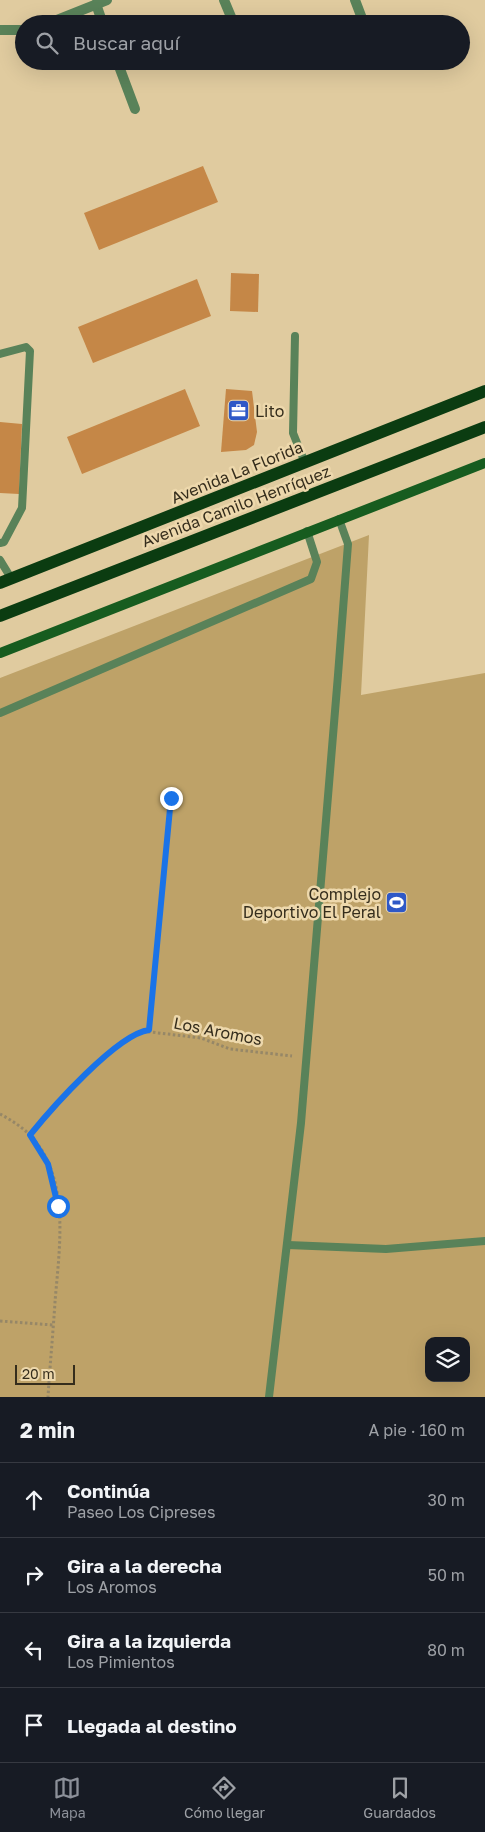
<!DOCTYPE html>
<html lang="es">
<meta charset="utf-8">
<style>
:root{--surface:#171b24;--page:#20242c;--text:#f1f3f6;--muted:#9ea1a6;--line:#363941;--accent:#8c9099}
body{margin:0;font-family:"Golos Text",sans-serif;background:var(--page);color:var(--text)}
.controls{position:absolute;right:15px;bottom:15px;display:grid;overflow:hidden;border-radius:10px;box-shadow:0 5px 20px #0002}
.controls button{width:45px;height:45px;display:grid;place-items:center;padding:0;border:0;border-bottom:1px solid var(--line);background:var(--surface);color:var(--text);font:25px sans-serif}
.scale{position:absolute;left:15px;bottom:12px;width:60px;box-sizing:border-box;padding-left:5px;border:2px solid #352d1c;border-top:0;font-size:14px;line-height:18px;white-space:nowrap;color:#352d1c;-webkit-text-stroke:4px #edd8ac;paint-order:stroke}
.stop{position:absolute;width:15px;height:15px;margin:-11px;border:4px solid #1a73e8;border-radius:50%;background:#fff}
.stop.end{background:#1a73e8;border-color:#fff;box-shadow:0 1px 5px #0008}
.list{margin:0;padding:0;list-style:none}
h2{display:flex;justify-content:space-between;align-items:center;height:65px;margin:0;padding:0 20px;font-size:21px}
h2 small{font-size:16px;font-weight:400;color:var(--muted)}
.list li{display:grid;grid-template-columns:32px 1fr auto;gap:15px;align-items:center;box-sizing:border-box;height:75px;padding:0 20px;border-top:1px solid var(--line)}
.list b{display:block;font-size:19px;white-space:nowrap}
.list p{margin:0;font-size:16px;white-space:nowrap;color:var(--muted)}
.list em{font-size:16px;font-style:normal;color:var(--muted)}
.icon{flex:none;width:28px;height:28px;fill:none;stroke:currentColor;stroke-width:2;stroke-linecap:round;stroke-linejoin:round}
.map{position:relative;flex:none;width:485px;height:1397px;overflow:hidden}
.search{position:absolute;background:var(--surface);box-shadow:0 5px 20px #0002;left:15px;right:15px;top:15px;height:55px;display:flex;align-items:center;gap:12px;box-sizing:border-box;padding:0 18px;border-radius:28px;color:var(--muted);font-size:19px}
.sheet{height:365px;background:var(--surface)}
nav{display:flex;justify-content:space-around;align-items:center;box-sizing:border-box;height:70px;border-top:1px solid var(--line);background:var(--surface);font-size:14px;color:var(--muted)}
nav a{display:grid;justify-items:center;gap:2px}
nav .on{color:var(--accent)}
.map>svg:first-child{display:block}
.green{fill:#bea268;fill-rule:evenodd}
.building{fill:#c58747}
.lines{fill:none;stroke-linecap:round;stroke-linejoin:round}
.path{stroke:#968767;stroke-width:3;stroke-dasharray:2.5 2.5;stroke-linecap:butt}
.lane{stroke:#598259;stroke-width:8}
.street{stroke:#598259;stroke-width:10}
.secondary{stroke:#175c1f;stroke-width:10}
.primary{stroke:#0b3c11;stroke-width:12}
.route{stroke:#1a73e8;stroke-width:6}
.labels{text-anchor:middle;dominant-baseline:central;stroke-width:5;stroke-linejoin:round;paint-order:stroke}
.poi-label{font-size:16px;fill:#352d1c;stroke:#edd8ac;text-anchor:start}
.street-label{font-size:16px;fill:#352d1c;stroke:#edd8ac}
</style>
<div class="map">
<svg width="485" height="1397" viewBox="0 0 485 1397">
<rect width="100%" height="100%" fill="#e0cb9f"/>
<path class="green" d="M 369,535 L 361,695 L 485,673 L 485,1397 L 0,1397 L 0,678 ZM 429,1341 L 466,1341 L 466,1378 L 429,1378 Z"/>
<g class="building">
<polygon points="203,166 218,202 99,250 84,213"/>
<polygon points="231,273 259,274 258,312 230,311"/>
<polygon points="197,279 211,316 93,363 78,327"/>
<polygon points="185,389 200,426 82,474 67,437"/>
<polygon points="226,389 252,391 257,432 254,445 246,450 221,452"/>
<polygon points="0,422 22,424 19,494 0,493"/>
</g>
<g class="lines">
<g class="path">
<polyline points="149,1030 171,798"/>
<path d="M 0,1114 C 13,1121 27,1130 36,1142 C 70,1185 59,1251 55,1302 C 53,1333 50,1365 48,1397"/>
<path d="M 30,1135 C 55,1103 105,1047 142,1031 L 201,1038 L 230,1049 L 292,1056"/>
<polyline points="0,1321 53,1325"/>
</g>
<g class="lane">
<polyline points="295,336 293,433 305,463"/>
<polyline points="0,354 26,347 30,351 22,508 4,542 0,543"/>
<polyline points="0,560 11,578"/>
<polyline points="0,713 311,579 317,562 307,531"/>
<polyline points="288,1245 386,1249 485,1241"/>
<polyline points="269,1397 301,1123 338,675 348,544 339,519"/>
</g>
<g class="street">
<polyline points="224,0 234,24"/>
<polyline points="355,0 363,21"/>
<polyline points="96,4 103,24"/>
<polyline points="47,24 107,0"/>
<polyline points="0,30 24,30"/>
<polyline points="117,61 135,109"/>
<polyline points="248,61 250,65"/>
</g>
<polyline class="secondary" points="0,653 485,463"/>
<g class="primary">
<polyline points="0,583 485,391"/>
<polyline points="0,616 485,427"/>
</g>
</g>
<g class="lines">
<path class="route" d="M 58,1206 L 48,1164 L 30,1135 C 51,1109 117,1034 149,1030 L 171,798"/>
</g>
<defs>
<symbol id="office-square" viewBox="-11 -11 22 22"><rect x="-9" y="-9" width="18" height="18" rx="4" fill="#2e58c7" stroke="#edd8ac"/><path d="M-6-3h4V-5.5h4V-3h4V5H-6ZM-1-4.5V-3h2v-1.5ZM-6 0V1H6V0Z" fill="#fff"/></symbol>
<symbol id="stadium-square" viewBox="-11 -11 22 22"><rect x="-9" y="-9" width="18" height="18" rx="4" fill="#2e58c7" stroke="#edd8ac"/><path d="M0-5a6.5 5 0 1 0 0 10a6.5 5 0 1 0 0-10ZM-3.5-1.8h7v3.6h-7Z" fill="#fff"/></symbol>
</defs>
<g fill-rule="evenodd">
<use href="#office-square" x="226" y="398" width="25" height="25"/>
<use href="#stadium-square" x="384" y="890" width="25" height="25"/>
</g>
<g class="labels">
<g class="poi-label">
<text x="255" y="411">Lito</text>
<text x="381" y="894" text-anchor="end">Complejo<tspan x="381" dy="18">Deportivo El Peral</tspan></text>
</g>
<g class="street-label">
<text transform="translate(237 472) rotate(-22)">Avenida La Florida</text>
<text transform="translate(236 506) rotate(-21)">Avenida Camilo Henríquez</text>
<text transform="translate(218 1031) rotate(11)">Los Aromos</text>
</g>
</g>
</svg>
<div class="controls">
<button><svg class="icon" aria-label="layers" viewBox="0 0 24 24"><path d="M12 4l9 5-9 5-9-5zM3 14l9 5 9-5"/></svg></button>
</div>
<div class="scale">20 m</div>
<div class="stop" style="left:58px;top:1206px"></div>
<div class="stop end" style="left:171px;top:798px"></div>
<div class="search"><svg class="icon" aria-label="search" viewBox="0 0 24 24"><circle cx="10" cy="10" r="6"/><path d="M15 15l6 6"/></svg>Buscar aquí</div>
</div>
<section class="sheet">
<h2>2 min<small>A pie · 160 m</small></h2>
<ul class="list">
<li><svg class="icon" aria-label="ahead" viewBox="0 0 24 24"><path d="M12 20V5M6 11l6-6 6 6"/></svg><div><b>Continúa</b><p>Paseo Los Cipreses</p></div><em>30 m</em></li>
<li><svg class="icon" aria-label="right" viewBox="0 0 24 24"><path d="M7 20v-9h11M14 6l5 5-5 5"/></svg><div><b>Gira a la derecha</b><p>Los Aromos</p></div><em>50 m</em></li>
<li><svg class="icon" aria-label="left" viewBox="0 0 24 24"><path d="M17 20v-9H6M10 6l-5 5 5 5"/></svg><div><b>Gira a la izquierda</b><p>Los Pimientos</p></div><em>80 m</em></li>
<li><svg class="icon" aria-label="arrive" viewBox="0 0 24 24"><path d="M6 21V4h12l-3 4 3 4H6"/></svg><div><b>Llegada al destino</b></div></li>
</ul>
</section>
<nav>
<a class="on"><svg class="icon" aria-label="map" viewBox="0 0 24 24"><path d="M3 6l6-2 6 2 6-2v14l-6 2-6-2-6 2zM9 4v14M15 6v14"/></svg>Mapa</a>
<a><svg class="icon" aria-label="directions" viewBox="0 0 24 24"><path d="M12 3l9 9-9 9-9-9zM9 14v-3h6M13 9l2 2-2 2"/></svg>Cómo llegar</a>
<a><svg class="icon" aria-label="saved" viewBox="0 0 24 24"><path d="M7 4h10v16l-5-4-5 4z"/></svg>Guardados</a>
</nav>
